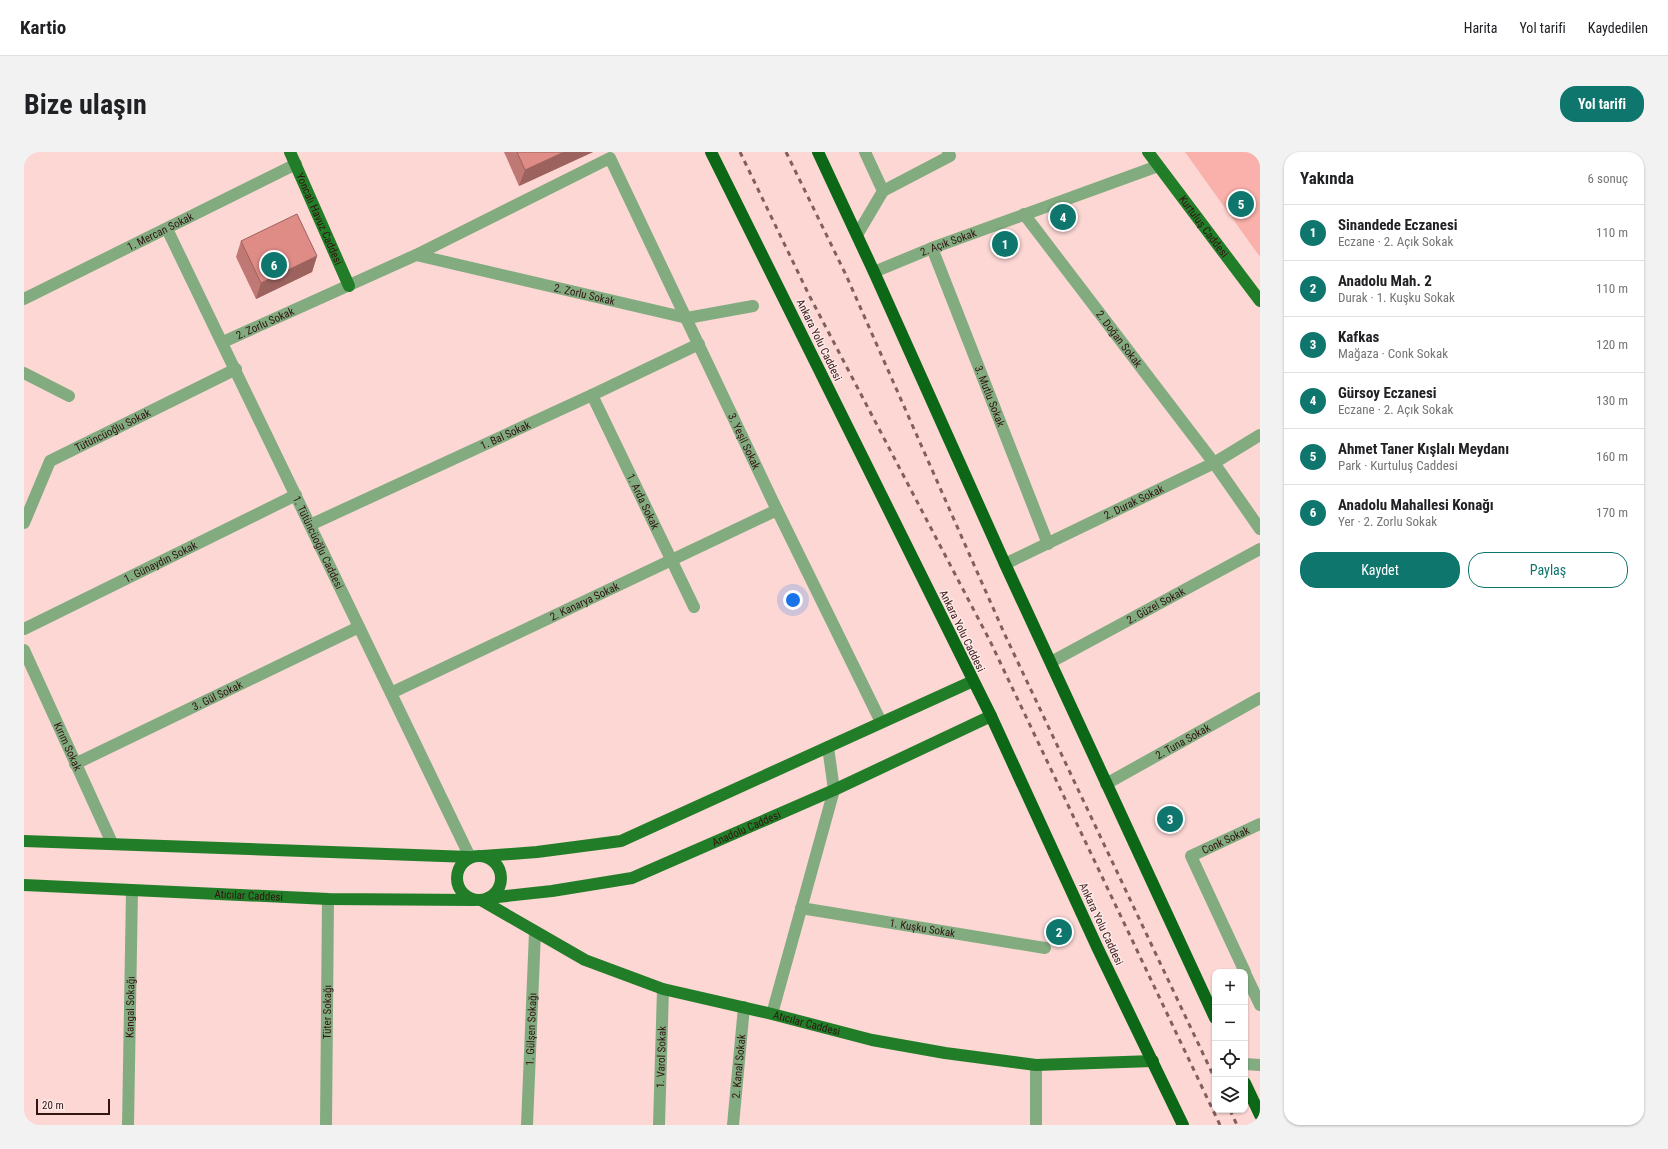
<!DOCTYPE html>
<html lang="tr">
<meta charset="utf-8">
<style>
:root{--surface:#fff;--page:#f2f2f2;--text:#202124;--muted:#757577;--line:#e0e0e0;--accent:#0f766e}
body{margin:0;font-family:"Roboto Condensed",sans-serif;background:var(--page);color:var(--text)}
.controls{position:absolute;right:12px;bottom:12px;display:grid;overflow:hidden;border-radius:8px;box-shadow:0 1px 3px #0004}
.controls button{width:36px;height:36px;display:grid;place-items:center;padding:0;border:0;border-bottom:1px solid var(--line);background:var(--surface);color:var(--text);font:20px sans-serif}
.scale{position:absolute;left:12px;bottom:10px;width:74px;box-sizing:border-box;padding-left:4px;border:2px solid #331413;border-top:0;font-size:11px;line-height:14px;white-space:nowrap;color:#331413;-webkit-text-stroke:3px #fce9e8;paint-order:stroke}
.you{position:absolute;left:769px;top:448px;width:14px;height:14px;margin:-10px;border:3px solid #fff;border-radius:50%;background:#1a73e8;box-shadow:0 0 0 6px #1a73e833}
.badge{display:grid;place-items:center;width:26px;height:26px;border-radius:50%;background:var(--accent);color:#fff;font-size:13px;font-weight:700}
.pin{position:absolute;translate:-50% -50%;border:2px solid #fff;box-shadow:0 1px 4px #0006}
.list{margin:0;padding:0;list-style:none}
h2{display:flex;justify-content:space-between;align-items:center;height:52px;margin:0;padding:0 16px;font-size:17px}
h2 small{font-size:13px;font-weight:400;color:var(--muted)}
.list li{display:grid;grid-template-columns:26px 1fr auto;gap:12px;align-items:center;box-sizing:border-box;height:56px;padding:0 16px;border-top:1px solid var(--line)}
.list b{display:block;font-size:15px;white-space:nowrap}
.list p{margin:0;font-size:13px;white-space:nowrap;color:var(--muted)}
.list em{font-size:13px;font-style:normal;color:var(--muted)}
.actions{display:flex;gap:8px;padding:12px 16px}
.actions a{flex:1;padding:9px 0;border:1px solid var(--accent);border-radius:16px;text-align:center;font-size:14px;color:var(--accent)}
.actions .main{background:var(--accent);color:#fff}
.icon{flex:none;width:22px;height:22px;fill:none;stroke:currentColor;stroke-width:2;stroke-linecap:round;stroke-linejoin:round}
.map{position:relative;flex:none;width:1236px;height:973px;overflow:hidden;border-radius:16px}
header{display:flex;align-items:center;gap:24px;box-sizing:border-box;height:56px;padding:0 20px;background:var(--surface);border-bottom:1px solid var(--line)}
header strong{font-size:19px}
nav{display:flex;gap:22px;margin-inline-start:auto;font-size:14px}
.intro{display:flex;align-items:center;justify-content:space-between;box-sizing:border-box;height:96px;padding:0 24px}
h1{margin:0;font-size:28px}
.button{padding:10px 18px;border-radius:16px;background:var(--accent);color:#fff;font-size:14px;font-weight:700}
main{display:flex;gap:24px;padding:0 24px}
aside{flex:1;background:var(--surface);border-radius:16px;box-shadow:0 1px 3px #0004}
.map>svg:first-child{display:block}
.park{fill:#fbb1ab}
.lines{fill:none;stroke-linecap:round;stroke-linejoin:round}
.minor{stroke:#82ac80;stroke-width:12}
.major{stroke:#227d28;stroke-width:12}
.highway{stroke:#0c6717;stroke-width:12}
.rail{stroke:#815f5d;stroke-width:3;stroke-dasharray:5 5;stroke-linecap:butt}
.wall{fill:#c07874}
.shaded-wall{fill:#9c625e}
.building{fill:#df8c87;stroke:#9c625e}
.labels{text-anchor:middle;dominant-baseline:central;stroke-width:3;stroke-linejoin:round;paint-order:stroke}
.street-label{font-size:11px;fill:#331413;stroke:#fce9e8}
</style>
<header>
<strong>Kartio</strong>
<nav><a>Harita</a><a>Yol tarifi</a><a>Kaydedilen</a></nav>
</header>
<div class="intro"><h1>Bize ulaşın</h1><a class="button">Yol tarifi</a></div>
<main>
<div class="map">
<svg width="1236" height="973" viewBox="0 0 1236 973">
<rect width="100%" height="100%" fill="#fcd7d4"/>
<polygon class="park" points="1161,0 1236,0 1236,105"/>
<g class="lines">
<g class="minor">
<polyline points="859,39 926,4 924,0"/>
<path id="s1" d="M 1000,62 L 1190,311 L 1236,377"/>
<path id="s2" d="M 143,77 L 446,705"/>
<polyline points="833,83 859,39 841,0"/>
<path id="s3" d="M 908,96 L 1024,392"/>
<path id="s4" d="M 392,103 L 663,166 L 729,154"/>
<path id="s5" d="M 850,120 L 908,96 L 1134,14"/>
<path id="s6" d="M 0,147 L 272,12"/>
<path id="s7" d="M 199,190 L 392,103 L 586,6 L 753,358 L 857,570"/>
<polyline points="0,221 45,244"/>
<path id="s8" d="M 568,243 L 670,455"/>
<path id="s9" d="M 0,371 L 26,309 L 212,217"/>
<path id="s10" d="M 286,373 L 568,243 L 675,192"/>
<path id="s11" d="M 981,412 L 1190,311 L 1236,283"/>
<path id="s12" d="M 0,477 L 272,343"/>
<path id="s13" d="M 0,498 L 88,691"/>
<path id="s14" d="M 1027,510 L 1236,397"/>
<path id="s15" d="M 367,541 L 753,358"/>
<path id="s16" d="M 51,612 L 335,475"/>
<path id="s17" d="M 1082,632 L 1236,546"/>
<path id="s18" d="M 777,756 L 1021,796"/>
<path id="s19" d="M 1221,820 L 1167,704 L 1236,672"/>
<polyline points="1221,821 1236,853"/>
<polyline points="748,862 810,638 804,595"/>
<polyline points="1221,912 1236,913"/>
<path id="s20" d="M 104,973 L 108,738"/>
<path id="s21" d="M 302,973 L 304,747"/>
<path id="s22" d="M 503,973 L 511,780"/>
<path id="s23" d="M 635,973 L 639,837"/>
<path id="s24" d="M 709,973 L 720,855"/>
<polyline points="1012,973 1012,913"/>
</g>
<g class="major">
<path id="s25" d="M 266,0 L 325,134"/>
<path id="s26" d="M 1124,0 L 1236,149"/>
<polyline points="0,689 446,705"/>
<circle cx="455" cy="726" r="22"/>
<polyline points="459,704 513,700 597,689 949,529"/>
<path id="s27" d="M 0,733 L 304,747 L 450,748"/>
<path id="s28" d="M 464,746 L 528,739 L 608,726 L 810,638 L 967,564"/>
<path id="s29" d="M 457,748 L 561,808 L 639,837 L 748,862 L 848,888 L 921,901 L 1012,913 L 1129,909"/>
</g>
<g class="highway">
<polyline points="687,0 967,564 1074,797 1159,973"/>
<polyline points="794,0 850,120 981,412 1191,866"/>
<polyline points="1221,931 1236,963"/>
</g>
<g class="rail">
<polyline points="716,0 785,143 966,489 1196,973"/>
<polyline points="762,0 822,123 981,483 1191,927"/>
<polyline points="1206,958 1213,973"/>
</g>
</g>
<g class="wall">
<polygon points="480,0 569,0 495,34"/>
<polygon points="217,89 293,104 288,120 232,147 212,105"/>
</g>
<g class="shaded-wall">
<polygon points="540,0 569,0 495,34 501,18"/>
<polygon points="293,104 288,120 232,147 237,131"/>
</g>
<g class="building">
<polygon points="493,0 540,0 501,18"/>
<polygon points="273,62 293,104 237,131 217,89"/>
</g>
<g class="labels">
<g class="street-label">
<text stroke="none"><textPath href="#s25" startOffset="73">Yoncalı Havuz Caddesi</textPath></text>
<text stroke="none"><textPath href="#s26" startOffset="93">Kurtuluş Caddesi</textPath></text>
<text stroke="none"><textPath href="#s6" startOffset="152">1. Mercan Sokak</textPath></text>
<text stroke="none"><textPath href="#s5" startOffset="80">2. Açık Sokak</textPath></text>
<text stroke="none"><textPath href="#s4" startOffset="173">2. Zorlu Sokak</textPath></text>
<text stroke="none"><textPath href="#s7" startOffset="46">2. Zorlu Sokak</textPath></text>
<text stroke="none"><textPath href="#s1" startOffset="157">2. Doğan Sokak</textPath></text>
<text transform="translate(795 188) rotate(64)">Ankara Yolu Caddesi</text>
<text stroke="none"><textPath href="#s3" startOffset="159">3. Mutlu Sokak</textPath></text>
<text stroke="none"><textPath href="#s9" startOffset="137">Tütüncüoğlu Sokak</textPath></text>
<text stroke="none"><textPath href="#s10" startOffset="215">1. Bal Sokak</textPath></text>
<text stroke="none"><textPath href="#s7" startOffset="742">3. Yeşil Sokak</textPath></text>
<text stroke="none"><textPath href="#s8" startOffset="118">1. Arda Sokak</textPath></text>
<text stroke="none"><textPath href="#s11" startOffset="143">2. Durak Sokak</textPath></text>
<text stroke="none"><textPath href="#s2" startOffset="348">1. Tütüncüoğlu Caddesi</textPath></text>
<text stroke="none"><textPath href="#s12" startOffset="152">1. Günaydın Sokak</textPath></text>
<text stroke="none"><textPath href="#s15" startOffset="214">2. Kanarya Sokak</textPath></text>
<text stroke="none"><textPath href="#s14" startOffset="119">2. Güzel Sokak</textPath></text>
<text transform="translate(938 479) rotate(64)">Ankara Yolu Caddesi</text>
<text stroke="none"><textPath href="#s16" startOffset="158">3. Gül Sokak</textPath></text>
<text stroke="none"><textPath href="#s17" startOffset="88">2. Tuna Sokak</textPath></text>
<text stroke="none"><textPath href="#s13" startOffset="106">Kırım Sokak</textPath></text>
<text stroke="none"><textPath href="#s28" startOffset="270">Anadolu Caddesi</textPath></text>
<text stroke="none"><textPath href="#s19" startOffset="166">Conk Sokak</textPath></text>
<text stroke="none"><textPath href="#s27" startOffset="225">Atıcılar Caddesi</textPath></text>
<text transform="translate(1077 772) rotate(65)">Ankara Yolu Caddesi</text>
<text stroke="none"><textPath href="#s18" startOffset="123">1. Kuşku Sokak</textPath></text>
<text stroke="none"><textPath href="#s20" startOffset="118">Kangal Sokağı</textPath></text>
<text stroke="none"><textPath href="#s21" startOffset="113">Tüter Sokağı</textPath></text>
<text stroke="none"><textPath href="#s29" startOffset="351">Atıcılar Caddesi</textPath></text>
<text stroke="none"><textPath href="#s22" startOffset="96">1. Gülşen Sokağı</textPath></text>
<text stroke="none"><textPath href="#s23" startOffset="68">1. Varol Sokak</textPath></text>
<text stroke="none"><textPath href="#s24" startOffset="59">2. Kanal Sokak</textPath></text>
</g>
</g>
</svg>
<div class="controls">
<button>+</button>
<button>−</button>
<button><svg class="icon" aria-label="locate" viewBox="0 0 24 24"><circle cx="12" cy="12" r="6"/><path d="M12 2v4M12 18v4M2 12h4M18 12h4"/></svg></button>
<button><svg class="icon" aria-label="layers" viewBox="0 0 24 24"><path d="M12 4l9 5-9 5-9-5zM3 14l9 5 9-5"/></svg></button>
</div>
<div class="scale">20 m</div>
<div class="you"></div>
<div class="pin badge" style="left:981px;top:92px">1</div>
<div class="pin badge" style="left:1035px;top:780px">2</div>
<div class="pin badge" style="left:1146px;top:667px">3</div>
<div class="pin badge" style="left:1039px;top:65px">4</div>
<div class="pin badge" style="left:1217px;top:52px">5</div>
<div class="pin badge" style="left:250px;top:113px">6</div>
</div>
<aside>
<h2>Yakında<small>6 sonuç</small></h2>
<ul class="list">
<li><span class="badge">1</span><div><b>Sinandede Eczanesi</b><p>Eczane · 2. Açık Sokak</p></div><em>110 m</em></li>
<li><span class="badge">2</span><div><b>Anadolu Mah. 2</b><p>Durak · 1. Kuşku Sokak</p></div><em>110 m</em></li>
<li><span class="badge">3</span><div><b>Kafkas</b><p>Mağaza · Conk Sokak</p></div><em>120 m</em></li>
<li><span class="badge">4</span><div><b>Gürsoy Eczanesi</b><p>Eczane · 2. Açık Sokak</p></div><em>130 m</em></li>
<li><span class="badge">5</span><div><b>Ahmet Taner Kışlalı Meydanı</b><p>Park · Kurtuluş Caddesi</p></div><em>160 m</em></li>
<li><span class="badge">6</span><div><b>Anadolu Mahallesi Konağı</b><p>Yer · 2. Zorlu Sokak</p></div><em>170 m</em></li>
</ul>
<div class="actions"><a class="main">Kaydet</a><a>Paylaş</a></div>
</aside>
</main>
